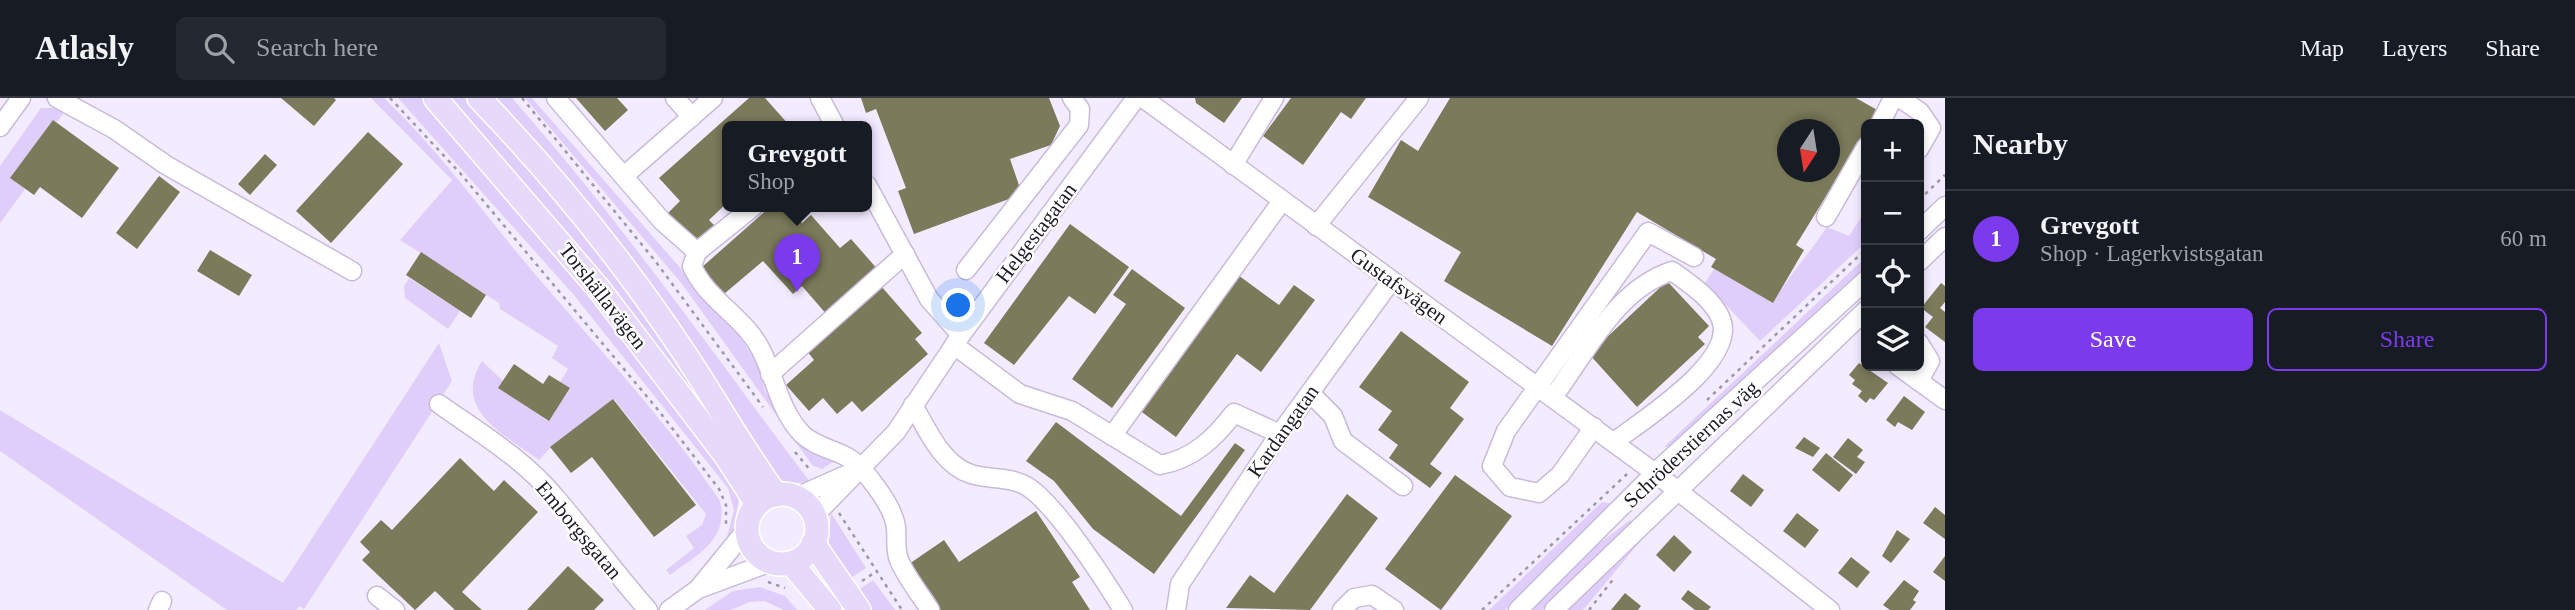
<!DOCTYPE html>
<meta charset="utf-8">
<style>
:root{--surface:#171b24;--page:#242831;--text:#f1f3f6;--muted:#9ea1a6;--line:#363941;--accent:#7c3aed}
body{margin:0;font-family:Georgia,serif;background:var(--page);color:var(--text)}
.controls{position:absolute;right:21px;top:21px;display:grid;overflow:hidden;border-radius:10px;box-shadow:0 4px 10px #0003}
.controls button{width:63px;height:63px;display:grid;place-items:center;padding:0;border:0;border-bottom:2px solid var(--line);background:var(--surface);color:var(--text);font:35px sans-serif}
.compass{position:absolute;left:1777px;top:21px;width:63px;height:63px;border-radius:50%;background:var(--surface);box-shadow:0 4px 10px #0003;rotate:192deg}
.you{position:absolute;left:959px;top:208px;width:24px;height:24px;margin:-18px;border:5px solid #fff;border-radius:50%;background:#1a73e8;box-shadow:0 0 0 10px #1a73e833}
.badge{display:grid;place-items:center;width:46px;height:46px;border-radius:50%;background:var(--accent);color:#fff;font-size:23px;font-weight:700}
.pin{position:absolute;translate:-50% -58px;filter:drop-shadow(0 2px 4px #0008)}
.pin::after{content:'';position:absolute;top:37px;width:24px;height:21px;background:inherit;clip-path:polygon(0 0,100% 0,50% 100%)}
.popup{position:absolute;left:722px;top:23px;width:150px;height:91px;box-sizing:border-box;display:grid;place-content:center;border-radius:10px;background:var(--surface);filter:drop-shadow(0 2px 5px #0005);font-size:23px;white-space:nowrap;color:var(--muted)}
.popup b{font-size:26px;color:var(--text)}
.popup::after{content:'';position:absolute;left:50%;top:100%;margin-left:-14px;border:14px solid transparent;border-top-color:var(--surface)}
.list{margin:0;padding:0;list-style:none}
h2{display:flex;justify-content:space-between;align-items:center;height:91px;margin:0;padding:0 28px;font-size:30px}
h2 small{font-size:23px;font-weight:400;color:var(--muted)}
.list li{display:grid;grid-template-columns:46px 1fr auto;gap:21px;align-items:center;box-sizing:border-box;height:98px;padding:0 28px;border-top:2px solid var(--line)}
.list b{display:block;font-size:26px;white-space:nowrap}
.list p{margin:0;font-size:23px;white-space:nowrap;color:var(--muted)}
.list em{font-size:23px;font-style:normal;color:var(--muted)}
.actions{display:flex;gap:14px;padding:21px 28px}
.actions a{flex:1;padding:16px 0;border:2px solid var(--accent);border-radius:10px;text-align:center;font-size:24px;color:var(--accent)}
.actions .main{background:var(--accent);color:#fff}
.icon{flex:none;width:38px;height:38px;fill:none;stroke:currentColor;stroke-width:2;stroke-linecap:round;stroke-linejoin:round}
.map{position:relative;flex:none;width:1945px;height:512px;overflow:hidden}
header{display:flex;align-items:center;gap:42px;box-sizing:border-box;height:98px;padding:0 35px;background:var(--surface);border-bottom:2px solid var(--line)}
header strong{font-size:33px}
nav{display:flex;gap:38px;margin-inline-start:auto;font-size:24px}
.search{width:490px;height:63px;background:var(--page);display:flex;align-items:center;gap:18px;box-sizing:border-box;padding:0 24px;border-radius:10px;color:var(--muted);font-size:26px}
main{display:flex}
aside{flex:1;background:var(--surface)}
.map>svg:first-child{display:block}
.green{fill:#e0cefa}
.building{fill:#7b7a5a;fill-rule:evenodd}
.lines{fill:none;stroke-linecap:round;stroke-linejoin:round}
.minor-casing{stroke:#c8bbdb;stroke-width:21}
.major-casing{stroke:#fff;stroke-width:26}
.path{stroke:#9e97a8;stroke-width:2.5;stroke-dasharray:3.5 5;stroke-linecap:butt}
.minor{stroke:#fff;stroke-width:18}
.major{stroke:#e6d9fa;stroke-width:23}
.labels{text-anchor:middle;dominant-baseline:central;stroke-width:5;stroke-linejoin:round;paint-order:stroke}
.street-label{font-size:21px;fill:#1f1a26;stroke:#fff}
</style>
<header>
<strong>Atlasly</strong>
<div class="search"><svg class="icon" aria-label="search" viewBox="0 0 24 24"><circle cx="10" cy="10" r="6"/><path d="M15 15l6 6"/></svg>Search here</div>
<nav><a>Map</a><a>Layers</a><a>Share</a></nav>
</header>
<main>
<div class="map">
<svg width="1945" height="512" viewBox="0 0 1945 512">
<rect width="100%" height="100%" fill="#f3ebff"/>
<g class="green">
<path d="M 371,0 L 384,0 C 438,51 481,112 529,169 C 594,246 664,319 720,403 C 729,442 697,457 670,477 L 666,472 L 694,450 L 686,438 L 702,427 L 706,416 L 614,301 L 551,349 L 539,362 C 505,337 451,312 482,263 L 503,283 L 499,290 L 548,323 L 570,291 L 560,284 L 568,271 L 552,260 L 558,248 L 500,211 L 499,205 L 400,142 L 452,82 Z"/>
<polygon points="398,0 425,0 556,156 714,355 739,398 734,437 726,443 734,412 728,390 573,196"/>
<polygon points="444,0 467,0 590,143 663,237 741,364"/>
<path d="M 490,0 L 512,0 C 620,122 712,254 810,384 L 793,385 L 777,381 Z"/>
<polygon points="525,0 532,0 738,236 758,267 765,293 803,350 833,364 822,371 813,368 682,186"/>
<polygon points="41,10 58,10 63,16 57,24 53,22 11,80 25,91 0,125 0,68"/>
<path d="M 1866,112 L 1866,144 L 1760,243 L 1705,185 L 1714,171 L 1773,205 C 1789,177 1809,156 1827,129 L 1849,138 Z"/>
<polygon points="1866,159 1866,174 1673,349 1664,349"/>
<polygon points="409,180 460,213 448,231 405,200 404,188"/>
<polygon points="439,245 452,283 304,511 299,508 296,512 227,512 0,353 0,312 283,485"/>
<polygon points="1602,404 1617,406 1505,512 1489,512"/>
<polygon points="831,415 866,470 845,484 828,454"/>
<polygon points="1630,422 1634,425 1542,512 1528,512 1596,448"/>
<polygon points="1643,440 1583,512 1565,512"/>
<polygon points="873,482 895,512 868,512 853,496"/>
<polygon points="760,489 785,498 797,512 784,512 764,503 750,504 731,512 705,512 733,493"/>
</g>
<g class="building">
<polygon points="281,0 334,0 336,2 314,28"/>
<polygon points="576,0 617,0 628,12 605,33"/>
<polygon points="749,0 765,0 790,28 727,28 727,105 709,122 714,127 694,144 668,115 680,103 659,80"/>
<polygon points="861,0 1049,0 1060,28 1051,47 1010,61 1020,90 1017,98 914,136 898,93 906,90 876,11 866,15"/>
<polygon points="1195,0 1242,0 1224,25 1196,5"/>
<polygon points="1291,0 1366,0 1351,21 1341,14 1303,67 1263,38"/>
<path d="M 1450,0 L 1856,0 L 1879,13 L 1871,26 L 1866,26 L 1866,33 L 1796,147 L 1804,152 L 1773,205 L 1711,169 L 1716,161 L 1637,114 L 1552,248 L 1444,183 L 1461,154 L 1368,99 L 1401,42 L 1418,53 ZM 1787,32 L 1829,32 L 1829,74 L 1787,74 Z"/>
<polygon points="53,22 119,70 82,120 40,89 34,97 10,80"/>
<polygon points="368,34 403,66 331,145 296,113"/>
<polygon points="265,56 277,67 250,97 238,86"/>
<polygon points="159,78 180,94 137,151 116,135"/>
<polygon points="771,108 787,108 802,125 811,117 840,150 851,141 879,173 828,218 802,188 793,196 763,163 724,196 701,170"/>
<polygon points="1070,126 1129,169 1095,216 1069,198 1014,267 984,245"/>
<polygon points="210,152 252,177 239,198 197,173"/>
<polygon points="421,154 486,197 471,220 406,177"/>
<polygon points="1132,171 1185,210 1112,310 1072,281 1126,206 1113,197"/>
<polygon points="1238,177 1279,207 1294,187 1315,202 1261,274 1237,256 1176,339 1139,312"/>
<polygon points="1667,183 1709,228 1698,239 1705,246 1637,309 1589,256"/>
<polygon points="1941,185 1945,188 1945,204 1940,210 1945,214 1945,244 1925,229 1933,219 1921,210"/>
<polygon points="881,188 922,235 915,241 928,256 862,314 852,303 837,316 823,300 809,313 786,287 814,262 807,253"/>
<polygon points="1401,233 1469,284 1450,310 1464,321 1430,366 1442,375 1430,390 1389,360 1398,347 1378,332 1392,313 1359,289"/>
<polygon points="1859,265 1888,285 1874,302 1870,300 1866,305 1858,298 1862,293 1852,286 1855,282 1849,277"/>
<polygon points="514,266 543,286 549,277 570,290 549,323 498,290"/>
<polygon points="1904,298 1925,314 1912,332 1898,324 1895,329 1886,322"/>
<polygon points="613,301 696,407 654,439 592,359 571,375 550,349"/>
<polygon points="1056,324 1181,418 1235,345 1245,352 1154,476 1093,431 1054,383 1026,363"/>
<polygon points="1804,339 1820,350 1813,359 1795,350"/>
<polygon points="1848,340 1863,352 1857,359 1865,364 1856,376 1833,359"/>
<polygon points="1826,355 1853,377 1839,394 1812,372"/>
<polygon points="460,360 494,393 504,382 538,414 462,494 482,512 455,512 435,493 415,512 362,462 370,454 360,444 381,422 392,432"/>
<polygon points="1743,376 1764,392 1751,409 1730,393"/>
<polygon points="1455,377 1512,418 1441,512 1385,471"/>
<polygon points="1347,396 1378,420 1310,512 1226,510 1250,477 1274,495"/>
<polygon points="1935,409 1945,417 1945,441 1923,425"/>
<polygon points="1036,413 1080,479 1072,484 1090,512 940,512 909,466 944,442 959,464"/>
<polygon points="1797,415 1819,432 1805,450 1783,433"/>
<polygon points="1897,432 1910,441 1891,465 1882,458"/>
<polygon points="1674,437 1692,454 1674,474 1656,457"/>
<polygon points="1945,458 1945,483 1933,474"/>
<polygon points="1851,459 1870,474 1857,490 1838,475"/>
<polygon points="568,468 604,502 594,512 527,512"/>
<polygon points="1904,482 1919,493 1913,502 1916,504 1910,512 1890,512 1883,507"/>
<polygon points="1688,492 1711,509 1708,512 1695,512 1681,501"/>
<polygon points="1625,495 1641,508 1638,512 1611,512"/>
</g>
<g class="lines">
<defs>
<g id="minor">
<polyline points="57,0 114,31 166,67 352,173"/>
<polyline points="556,0 662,123 697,154"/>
<polyline points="675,0 692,19"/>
<polyline points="820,0 835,28"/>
<polyline points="1143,0 1655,375 1830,512"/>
<polyline points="1900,0 1920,14 1931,30 1919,51"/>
<polyline points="1880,26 1893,0"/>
<polyline points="0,29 21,0"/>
<polyline points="1233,67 1274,0"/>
<polyline points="625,77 713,0"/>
<polyline points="867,87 929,201 961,237"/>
<path d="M 754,108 L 697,154 L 692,168 C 706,201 743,218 760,250 C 775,278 779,312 802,336 C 820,353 844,351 861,370 C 874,385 894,410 896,430 C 897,440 895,453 899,462 C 906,479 920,496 930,512"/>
<polyline points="1826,119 1866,49"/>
<polyline points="1316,128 1419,0"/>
<polyline points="1919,133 1945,108"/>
<polyline points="1919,164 1945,139"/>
<polyline points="966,172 1079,27 1080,11 1072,0"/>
<polyline points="1919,245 1930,263 1919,283"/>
<path d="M 954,247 L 1020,296 L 1072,313 L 1160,367 C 1193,361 1214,341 1234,315 L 1280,336"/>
<polyline points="1898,268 1945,302"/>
<polyline points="770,276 905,156"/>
<polyline points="1310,295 1333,318 1343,343 1403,388"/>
<path d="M 1553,299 C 1587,254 1615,192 1672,173 C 1689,185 1713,201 1721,221 C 1738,263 1641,323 1614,344"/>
<path d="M 439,306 C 480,335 524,361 556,400 C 588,437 616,476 648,512"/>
<path d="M 913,307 C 927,331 942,367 971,376 C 990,382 1011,378 1028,389 C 1057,408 1104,481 1123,512"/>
<polyline points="1594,329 1560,377 1539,395 1510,389 1492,368 1506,333 1648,134 1694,159"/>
<polyline points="1112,338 1282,103"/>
<polyline points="796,399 848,376"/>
<polyline points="814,418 896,334 961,237 1136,0"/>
<polyline points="701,490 771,464"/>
<polyline points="377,498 395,512"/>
<polyline points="158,512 162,503"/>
<polyline points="669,512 698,491 747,431"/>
<polyline points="1176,512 1180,486 1274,344 1391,183"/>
<polyline points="1342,512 1354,500 1372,497 1394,512"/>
<polyline points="1518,512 1659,371 1866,182"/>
<polyline points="1554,512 1866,212"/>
</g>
<g id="major">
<polyline points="435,0 599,191 726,358 757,406"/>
<path d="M 479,0 C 554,78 623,163 683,253 C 715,301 742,350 776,397"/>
<circle cx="782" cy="431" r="35"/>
<polyline points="813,445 859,512"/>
<polyline points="791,465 830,512"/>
</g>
</defs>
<use href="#minor" class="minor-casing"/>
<use href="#major" class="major-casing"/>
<g class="path">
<polyline points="390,0 460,75 659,313 719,391 726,407 726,427"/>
<polyline points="522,0 656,164 763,309"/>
<polyline points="1919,102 1945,77"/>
<polyline points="1707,302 1866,151"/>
<polyline points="795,354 811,373"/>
<polyline points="839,415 902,512"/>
<polyline points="862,483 877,473"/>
<polyline points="768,484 785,490"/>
<polyline points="1482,512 1627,376"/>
<polyline points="1589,512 1615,479"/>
</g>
<use href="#minor" class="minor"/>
<use href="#major" class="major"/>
</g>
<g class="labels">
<g class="street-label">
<text transform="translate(1036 135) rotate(-53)">Helgestagatan</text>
<text transform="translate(1399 188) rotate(36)">Gustafsvägen</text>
<text transform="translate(603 198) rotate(52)">Torshällavägen</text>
<text transform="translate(1283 333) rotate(-55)">Kardangatan</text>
<text transform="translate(1691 346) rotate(-43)">Schröderstiernas väg</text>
<text transform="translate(579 432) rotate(50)">Emborgsgatan</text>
</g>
</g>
</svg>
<div class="controls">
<button>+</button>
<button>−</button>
<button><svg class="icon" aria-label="locate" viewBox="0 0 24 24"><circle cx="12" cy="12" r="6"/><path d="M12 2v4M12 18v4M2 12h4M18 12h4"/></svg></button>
<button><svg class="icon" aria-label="layers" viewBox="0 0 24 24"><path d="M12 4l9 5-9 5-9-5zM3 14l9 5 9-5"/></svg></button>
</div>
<svg class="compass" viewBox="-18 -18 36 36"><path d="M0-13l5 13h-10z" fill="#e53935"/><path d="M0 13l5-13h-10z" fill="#9ea1a6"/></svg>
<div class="you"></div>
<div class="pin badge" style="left:797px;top:194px">1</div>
<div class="popup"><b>Grevgott</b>Shop</div>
</div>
<aside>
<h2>Nearby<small></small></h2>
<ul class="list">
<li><span class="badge">1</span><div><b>Grevgott</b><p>Shop · Lagerkvistsgatan</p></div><em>60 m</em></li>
</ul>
<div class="actions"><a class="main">Save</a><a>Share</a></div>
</aside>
</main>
